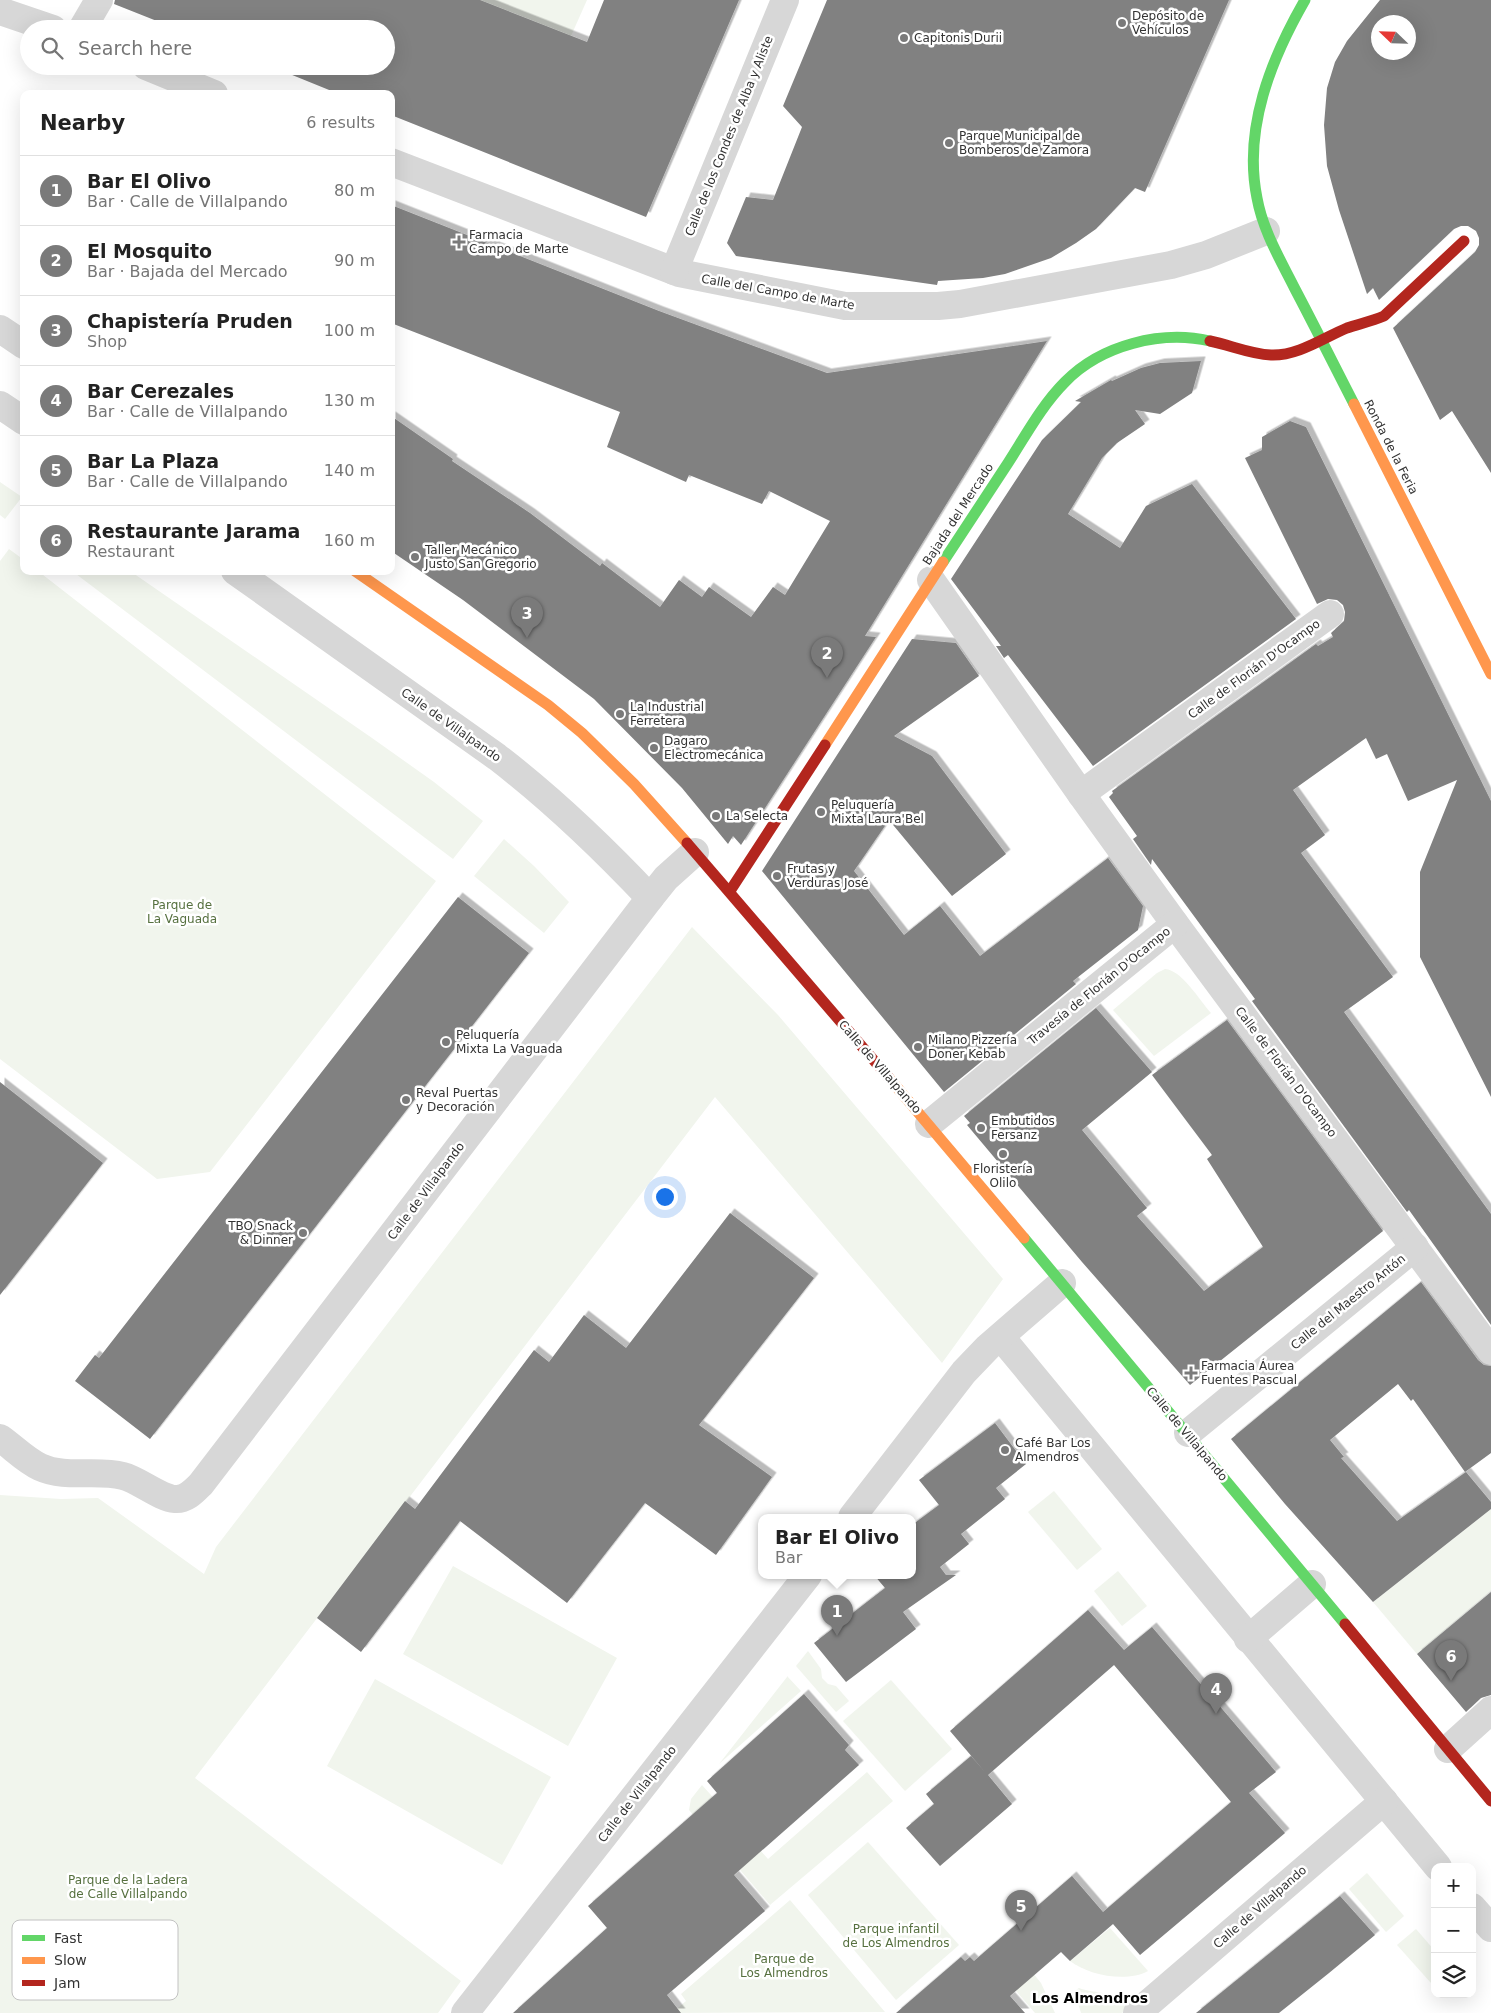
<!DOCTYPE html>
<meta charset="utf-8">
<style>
:root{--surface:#fff;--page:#f6f6f6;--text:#222;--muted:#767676;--line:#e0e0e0;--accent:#7a7a7a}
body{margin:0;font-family:"DejaVu Sans",sans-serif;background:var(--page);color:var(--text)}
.controls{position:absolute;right:15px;bottom:15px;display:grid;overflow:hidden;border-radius:10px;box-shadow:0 5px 20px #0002}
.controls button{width:45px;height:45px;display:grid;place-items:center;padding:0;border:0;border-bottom:1px solid var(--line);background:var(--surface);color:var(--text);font:25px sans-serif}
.compass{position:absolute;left:1371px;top:15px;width:45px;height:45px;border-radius:50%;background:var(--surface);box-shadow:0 5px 20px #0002;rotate:293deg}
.you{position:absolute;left:664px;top:1196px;width:18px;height:18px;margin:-12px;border:4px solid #fff;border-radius:50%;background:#1a73e8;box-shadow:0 0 0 8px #1a73e833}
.badge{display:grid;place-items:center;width:32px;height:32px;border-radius:50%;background:var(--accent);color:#fff;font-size:16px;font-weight:700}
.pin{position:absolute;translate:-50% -41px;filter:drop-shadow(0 1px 2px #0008)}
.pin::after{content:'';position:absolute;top:26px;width:18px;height:15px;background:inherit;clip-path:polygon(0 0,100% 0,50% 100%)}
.popup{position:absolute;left:758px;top:1514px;width:158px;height:65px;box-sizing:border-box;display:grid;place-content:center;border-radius:10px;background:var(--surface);filter:drop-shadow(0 1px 4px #0005);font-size:16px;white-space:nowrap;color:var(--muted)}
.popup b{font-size:19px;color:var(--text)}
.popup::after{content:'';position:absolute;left:50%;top:100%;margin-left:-10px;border:10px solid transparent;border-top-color:var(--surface)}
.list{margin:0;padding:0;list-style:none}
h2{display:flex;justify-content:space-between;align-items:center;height:65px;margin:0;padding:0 20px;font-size:21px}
h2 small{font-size:16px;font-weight:400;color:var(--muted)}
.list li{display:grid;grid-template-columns:32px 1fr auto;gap:15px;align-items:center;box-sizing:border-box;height:70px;padding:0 20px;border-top:1px solid var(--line)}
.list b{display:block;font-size:19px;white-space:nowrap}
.list p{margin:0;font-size:16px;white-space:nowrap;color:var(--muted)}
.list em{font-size:16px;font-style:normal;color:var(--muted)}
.icon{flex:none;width:28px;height:28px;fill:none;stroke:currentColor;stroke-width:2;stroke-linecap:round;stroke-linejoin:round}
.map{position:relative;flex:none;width:1491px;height:2013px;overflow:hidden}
.search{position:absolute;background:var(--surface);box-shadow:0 5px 20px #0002;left:20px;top:20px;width:375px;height:55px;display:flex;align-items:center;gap:12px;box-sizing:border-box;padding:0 18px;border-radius:28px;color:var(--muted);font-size:19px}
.panel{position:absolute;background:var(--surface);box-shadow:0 5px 20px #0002;left:20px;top:90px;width:375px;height:485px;border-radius:10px}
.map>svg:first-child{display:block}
.green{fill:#f1f5ed}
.building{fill:#818181;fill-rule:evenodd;filter:url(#shadow)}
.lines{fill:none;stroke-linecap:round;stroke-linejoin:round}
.street{stroke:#d7d7d7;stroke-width:28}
.fast{stroke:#63d668;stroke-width:11}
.slow{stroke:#ff974d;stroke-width:11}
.jam{stroke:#b3261e;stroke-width:11}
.poi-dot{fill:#7a7a7a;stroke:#fff;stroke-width:2}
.labels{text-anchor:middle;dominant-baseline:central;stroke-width:5;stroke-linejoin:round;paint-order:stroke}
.poi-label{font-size:12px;fill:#333;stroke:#fff;text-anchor:start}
.street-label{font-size:12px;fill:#333;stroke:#fff}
.park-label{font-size:12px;fill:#56703f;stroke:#fff}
.neighbourhood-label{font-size:14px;font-weight:bold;fill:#000;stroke:#fff}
.key{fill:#fff;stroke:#c2c2c2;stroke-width:1}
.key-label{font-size:14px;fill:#333}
</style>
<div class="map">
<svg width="1491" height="2013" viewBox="0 0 1491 2013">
<defs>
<filter id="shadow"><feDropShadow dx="4.5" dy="-4.5" stdDeviation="0" flood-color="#0004"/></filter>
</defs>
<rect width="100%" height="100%" fill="#fff"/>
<g class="green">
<polygon points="480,0 587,0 571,36"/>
<polygon points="0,482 22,497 5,519 0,515"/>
<polygon points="9,549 24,560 24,571 38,571 436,881 210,1172 157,1179 0,1059 0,561"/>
<polygon points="72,571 130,571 372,738 434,782 483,821 453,859"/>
<polygon points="504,839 534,866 569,902 544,933 474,876"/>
<polygon points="692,927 778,1015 1003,1279 942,1363 715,1097 195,1778 461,1981 438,2013 0,2013 0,1495 61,1499 98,1498 204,1574 216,1547"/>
<path d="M 1165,969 C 1182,970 1200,1001 1211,1013 L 1154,1056 L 1113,1010 L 1157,973 Z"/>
<polygon points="1054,1491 1102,1549 1077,1570 1028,1512"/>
<polygon points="1491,1509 1491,1591 1417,1654 1373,1602"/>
<polygon points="453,1566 617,1658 568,1746 403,1654"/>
<polygon points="1118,1571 1147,1606 1122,1626 1094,1591"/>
<polygon points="808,1651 821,1669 822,1678 828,1684 836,1686 849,1701 836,1712 796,1666"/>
<polygon points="787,1676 801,1691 719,1764 787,1677"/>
<polygon points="375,1679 551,1777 502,1865 327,1766"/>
<polygon points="891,1680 952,1749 905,1791 843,1721"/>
<polygon points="867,1772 893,1801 770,1905 689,1810 691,1799 702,1785 768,1859"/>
<polygon points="868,1842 959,1945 896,2000 808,1895"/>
<polygon points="1367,1873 1404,1916 1386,1932 1349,1889"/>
<polygon points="790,1900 885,2012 672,2013 686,2001 681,1994"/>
<path d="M 1110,1928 L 1148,1971 C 1126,1983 1088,1975 1070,1961 Z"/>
<polygon points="1416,1929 1435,1951 1435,1979 1431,1983 1397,1945"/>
<polygon points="1003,1936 1041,1983 1055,2013 1035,2013 983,1953"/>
<path d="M 1079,1988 C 1092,1993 1124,1994 1131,2000 C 1132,2006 1127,2009 1122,2013 L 1081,2013 L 1075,1993 L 1076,1990 Z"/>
</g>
<g class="building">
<polygon points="115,0 480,0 587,42 604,0 739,0 646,217 391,115 391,94 339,94 270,66 386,66 386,29 177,29 114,4"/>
<polygon points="827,0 1229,0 1145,192 1135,188 1096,229 1076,243 1051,258 1005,274 983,278 938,281 937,285 736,256 727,243 746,197 773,200 802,127 783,106"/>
<path d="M 1380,0 L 1491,0 L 1491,473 L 1452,411 L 1440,420 L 1393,328 L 1475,252 L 1479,245 L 1479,238 L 1476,231 L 1468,226 L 1461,226 L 1454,229 L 1379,300 L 1373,288 L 1367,294 L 1339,210 L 1327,166 L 1324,125 L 1327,88 L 1335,62 L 1347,41 ZM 1378,22 L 1408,22 L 1408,52 L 1378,52 Z"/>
<polygon points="391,205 659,311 827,373 1047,341 865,636 876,637 741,845 733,836 728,844 682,788 594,699 463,600 391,551 391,416 453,459 452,461 530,513 600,566 602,563 660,607 679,580 702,597 709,587 751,617 773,587 785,595 830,521 769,491 762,504 689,475 686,482 607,447 620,412 391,323"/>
<polygon points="1201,361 1192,393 1160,414 1135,410 1145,424 1117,443 1102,458 1068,514 1120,548 1146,506 1192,484 1296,619 1093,766 1008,655 1004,658 996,646 1001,646 951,579 1042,440 1081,402 1075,401 1111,380 1112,381 1141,368 1160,363"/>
<polygon points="1290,421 1306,427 1491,801 1491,1097 1420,957 1420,872 1457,780 1408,801 1387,754 1376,759 1366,738 1293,790 1325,835 1301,853 1393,977 1344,1012 1491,1214 1491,1325 1409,1210 1407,1212 1252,1001 1255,999 1152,859 1151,865 1133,839 1137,836 1109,797 1113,793 1112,791 1316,644 1318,646 1333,637 1331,633 1344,621 1345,612 1343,605 1337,600 1328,599 1317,604 1245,458 1262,450 1262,437"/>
<polygon points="912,639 956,643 979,676 894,736 932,756 1006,854 952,896 889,820 854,871 904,935 940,906 980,956 1108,858 1143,906 1138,930 1073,981 1076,984 944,1092 762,871"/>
<polygon points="458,897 529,953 150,1439 75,1381 95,1355 99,1358"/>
<polygon points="1096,1008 1152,1072 1082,1130 1147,1208 1137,1216 1204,1291 1263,1247 1207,1159 1212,1155 1152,1075 1227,1020 1383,1231 1190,1385 1082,1262 967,1125 970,1123 964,1116"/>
<polygon points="0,1082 103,1163 0,1295"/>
<polygon points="730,1213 814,1278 699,1425 772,1477 716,1555 645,1503 567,1603 460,1521 361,1652 317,1618 405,1501 415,1509 534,1350 549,1362 584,1315 626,1348"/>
<polygon points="1421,1282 1478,1360 1484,1365 1491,1366 1491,1453 1465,1472 1413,1399 1411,1401 1398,1384 1330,1440 1344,1457 1341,1458 1397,1521 1466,1472 1491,1502 1491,1509 1373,1602 1285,1504 1231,1439"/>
<polygon points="995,1423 1026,1464 996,1488 1005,1499 961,1534 969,1544 940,1567 946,1575 956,1575 903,1612 916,1629 846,1682 814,1643 885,1588 874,1575 912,1575 912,1525 939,1505 919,1480"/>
<polygon points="1491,1592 1491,1695 1481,1698 1466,1712 1417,1654"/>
<polygon points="1088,1610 1124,1650 1152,1627 1276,1772 1249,1793 1285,1833 1140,1955 1113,1924 1070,1961 1061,1952 1010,1996 1025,2013 896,2013 961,1957 965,1961 970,1957 974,1961 1072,1876 1103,1912 1231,1802 1114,1665 988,1775 1012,1804 940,1866 906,1828 934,1804 926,1794 971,1756 985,1772 950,1731"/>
<polygon points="804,1694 849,1745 845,1750 859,1765 734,1875 765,1911 667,1995 681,2013 513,2013 607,1928 588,1906 717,1793 707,1781"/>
<polygon points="1340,1896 1375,1935 1329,1973 1279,2013 1196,2013"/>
</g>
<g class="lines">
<g class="street">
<polyline points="0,11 53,29"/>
<polyline points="82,29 99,0"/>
<polyline points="146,66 214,94"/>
<polyline points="391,162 679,273 845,306 938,306 960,304 1171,265 1206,255 1266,231"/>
<polyline points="674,271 785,0"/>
<polyline points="0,329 24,345"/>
<polyline points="0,405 24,421"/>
<path d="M 235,571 L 497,757 C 553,800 601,846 650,898"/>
<polyline points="931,580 1081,794 1175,924 1491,1351"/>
<polyline points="1081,794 1330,614"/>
<polyline points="929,1124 1175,924"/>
<polyline points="1001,1337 1438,1867"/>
<polyline points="1188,1433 1415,1247"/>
<path d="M 0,1438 C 13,1447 25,1460 40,1467 C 66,1479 96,1469 123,1476 C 139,1480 160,1498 175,1499 C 186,1500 194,1491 201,1484 L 650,898 L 666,878 L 695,852"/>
<polyline points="852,1517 964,1372 988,1347 1062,1283"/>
<polyline points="1248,1639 1312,1584"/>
<polyline points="1448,1749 1491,1710"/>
<polyline points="1472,1907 1491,1928"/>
<polyline points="465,2013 808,1575"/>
<polyline points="1137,2013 1384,1801"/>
</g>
<g class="fast">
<path d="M 1305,0 C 1271,59 1243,129 1257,198 C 1263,231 1280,259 1295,289 C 1315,327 1334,365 1354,404"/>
<path d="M 943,562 C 965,529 986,496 1008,463 C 1026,435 1042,405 1065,382 C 1101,345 1161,330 1210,341"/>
<polyline points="1024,1238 1345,1624"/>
</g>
<g class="slow">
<polyline points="1354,404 1491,674"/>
<polyline points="355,571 548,705 582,733 634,784 687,843"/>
<polyline points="825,745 943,562"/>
<polyline points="889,1078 1024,1238"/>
</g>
<g class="jam">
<path d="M 1210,341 C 1230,345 1250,354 1271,355 C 1298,356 1323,338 1347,328 C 1359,324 1372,321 1384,316 L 1464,241"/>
<polyline points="687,843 889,1078"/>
<polyline points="730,891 825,745"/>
<polyline points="1345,1624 1491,1801"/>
</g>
</g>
<g class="poi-dot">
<circle cx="1122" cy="23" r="5"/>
<circle cx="904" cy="38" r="5"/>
<circle cx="949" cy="143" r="5"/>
<path d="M456.5 234.5h5v5h5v5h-5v5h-5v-5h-5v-5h5z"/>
<circle cx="415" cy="557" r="5"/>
<circle cx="620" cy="714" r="5"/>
<circle cx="654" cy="748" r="5"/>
<circle cx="821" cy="812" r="5"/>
<circle cx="716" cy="816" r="5"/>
<circle cx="777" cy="876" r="5"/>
<circle cx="446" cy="1042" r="5"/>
<circle cx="918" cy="1047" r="5"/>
<circle cx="406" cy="1100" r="5"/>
<circle cx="981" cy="1128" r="5"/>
<circle cx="1003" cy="1154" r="5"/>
<circle cx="303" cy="1233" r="5"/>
<path d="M1188.5 1365.5h5v5h5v5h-5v5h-5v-5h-5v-5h5z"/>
<circle cx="1005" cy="1450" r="5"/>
</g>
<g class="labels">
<g class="poi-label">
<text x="1132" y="16">Depósito de<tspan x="1132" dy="14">Vehículos</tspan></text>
<text x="914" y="38">Capitonis Durii</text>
<text x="959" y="136">Parque Municipal de<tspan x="959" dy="14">Bomberos de Zamora</tspan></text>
<text x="469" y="235">Farmacia<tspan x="469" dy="14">Campo de Marte</tspan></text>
<text x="425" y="550">Taller Mecánico<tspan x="425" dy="14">Justo San Gregorio</tspan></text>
<text x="630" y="707">La Industrial<tspan x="630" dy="14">Ferretera</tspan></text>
<text x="664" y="741">Dagaro<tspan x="664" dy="14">Electromecánica</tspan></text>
<text x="831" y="805">Peluquería<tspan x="831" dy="14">Mixta Laura'Bel</tspan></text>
<text x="726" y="816">La Selecta</text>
<text x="787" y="869">Frutas y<tspan x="787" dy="14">Verduras José</tspan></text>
<text x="456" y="1035">Peluquería<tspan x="456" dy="14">Mixta La Vaguada</tspan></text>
<text x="928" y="1040">Milano Pizzería<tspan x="928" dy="14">Doner Kebab</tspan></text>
<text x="416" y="1093">Reval Puertas<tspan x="416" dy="14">y Decoración</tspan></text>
<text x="991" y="1121">Embutidos<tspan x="991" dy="14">Fersanz</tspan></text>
<text x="1003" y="1169" text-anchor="middle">Floristería<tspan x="1003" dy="14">Olilo</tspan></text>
<text x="293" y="1226" text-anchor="end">TBO Snack<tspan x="293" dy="14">&amp; Dinner</tspan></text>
<text x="1201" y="1366">Farmacia Áurea<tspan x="1201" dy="14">Fuentes Pascual</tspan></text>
<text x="1015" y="1443">Café Bar Los<tspan x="1015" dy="14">Almendros</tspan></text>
</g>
<g class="street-label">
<text transform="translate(729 136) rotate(-68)">Calle de los Condes de Alba y Aliste</text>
<text transform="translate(778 292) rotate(10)">Calle del Campo de Marte</text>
<text transform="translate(1391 447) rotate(63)">Ronda de la Feria</text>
<text transform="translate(958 514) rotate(-57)">Bajada del Mercado</text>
<text transform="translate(1254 669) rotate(-36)">Calle de Florián D'Ocampo</text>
<text transform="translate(451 725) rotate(35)">Calle de Villalpando</text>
<text transform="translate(1099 986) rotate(-39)">Travesía de Florián D'Ocampo</text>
<text transform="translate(880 1067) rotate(49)">Calle de Villalpando</text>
<text transform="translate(1286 1072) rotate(53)">Calle de Florián D'Ocampo</text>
<text transform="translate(426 1191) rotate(-53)">Calle de Villalpando</text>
<text transform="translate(1348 1302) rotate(-39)">Calle del Maestro Antón</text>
<text transform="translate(1187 1434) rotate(50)">Calle de Villalpando</text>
<text transform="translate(637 1794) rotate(-52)">Calle de Villalpando</text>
<text transform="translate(1260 1907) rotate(-41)">Calle de Villalpando</text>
</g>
<g class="park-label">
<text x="182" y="905">Parque de<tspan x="182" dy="14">La Vaguada</tspan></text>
<text x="128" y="1880">Parque de la Ladera<tspan x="128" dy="14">de Calle Villalpando</tspan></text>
<text x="896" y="1929">Parque infantil<tspan x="896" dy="14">de Los Almendros</tspan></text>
<text x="784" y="1959">Parque de<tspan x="784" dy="14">Los Almendros</tspan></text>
</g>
<g class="neighbourhood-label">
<text x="1090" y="1998">Los Almendros</text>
</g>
</g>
<rect x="12" y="1920" width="166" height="80" rx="8" class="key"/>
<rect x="22" y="1935" width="23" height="6" fill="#63d668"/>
<rect x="22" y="1957" width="23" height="7" fill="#ff974d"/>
<rect x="22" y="1980" width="23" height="6" fill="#b3261e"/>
<g class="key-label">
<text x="54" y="1943">Fast</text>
<text x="54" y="1965">Slow</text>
<text x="54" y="1988">Jam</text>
</g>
</svg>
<div class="controls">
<button>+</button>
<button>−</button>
<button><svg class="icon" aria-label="layers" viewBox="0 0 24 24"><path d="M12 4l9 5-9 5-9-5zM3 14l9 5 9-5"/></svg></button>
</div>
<svg class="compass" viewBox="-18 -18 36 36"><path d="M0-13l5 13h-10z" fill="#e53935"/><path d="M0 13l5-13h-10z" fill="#767676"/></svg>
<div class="you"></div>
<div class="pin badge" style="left:837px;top:1636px">1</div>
<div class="popup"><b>Bar El Olivo</b>Bar</div>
<div class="pin badge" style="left:827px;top:678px">2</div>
<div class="pin badge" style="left:527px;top:638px">3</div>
<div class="pin badge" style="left:1216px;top:1714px">4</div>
<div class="pin badge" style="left:1021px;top:1931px">5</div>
<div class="pin badge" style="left:1451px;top:1681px">6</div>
<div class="search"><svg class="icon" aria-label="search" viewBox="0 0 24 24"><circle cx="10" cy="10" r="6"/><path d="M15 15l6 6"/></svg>Search here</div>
<section class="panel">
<h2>Nearby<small>6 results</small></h2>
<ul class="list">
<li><span class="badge">1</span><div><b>Bar El Olivo</b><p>Bar · Calle de Villalpando</p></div><em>80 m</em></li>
<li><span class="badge">2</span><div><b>El Mosquito</b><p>Bar · Bajada del Mercado</p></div><em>90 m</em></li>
<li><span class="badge">3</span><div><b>Chapistería Pruden</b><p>Shop</p></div><em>100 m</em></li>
<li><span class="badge">4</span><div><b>Bar Cerezales</b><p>Bar · Calle de Villalpando</p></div><em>130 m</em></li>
<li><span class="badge">5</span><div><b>Bar La Plaza</b><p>Bar · Calle de Villalpando</p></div><em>140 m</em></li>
<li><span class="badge">6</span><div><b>Restaurante Jarama</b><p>Restaurant</p></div><em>160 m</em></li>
</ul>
</section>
</div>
